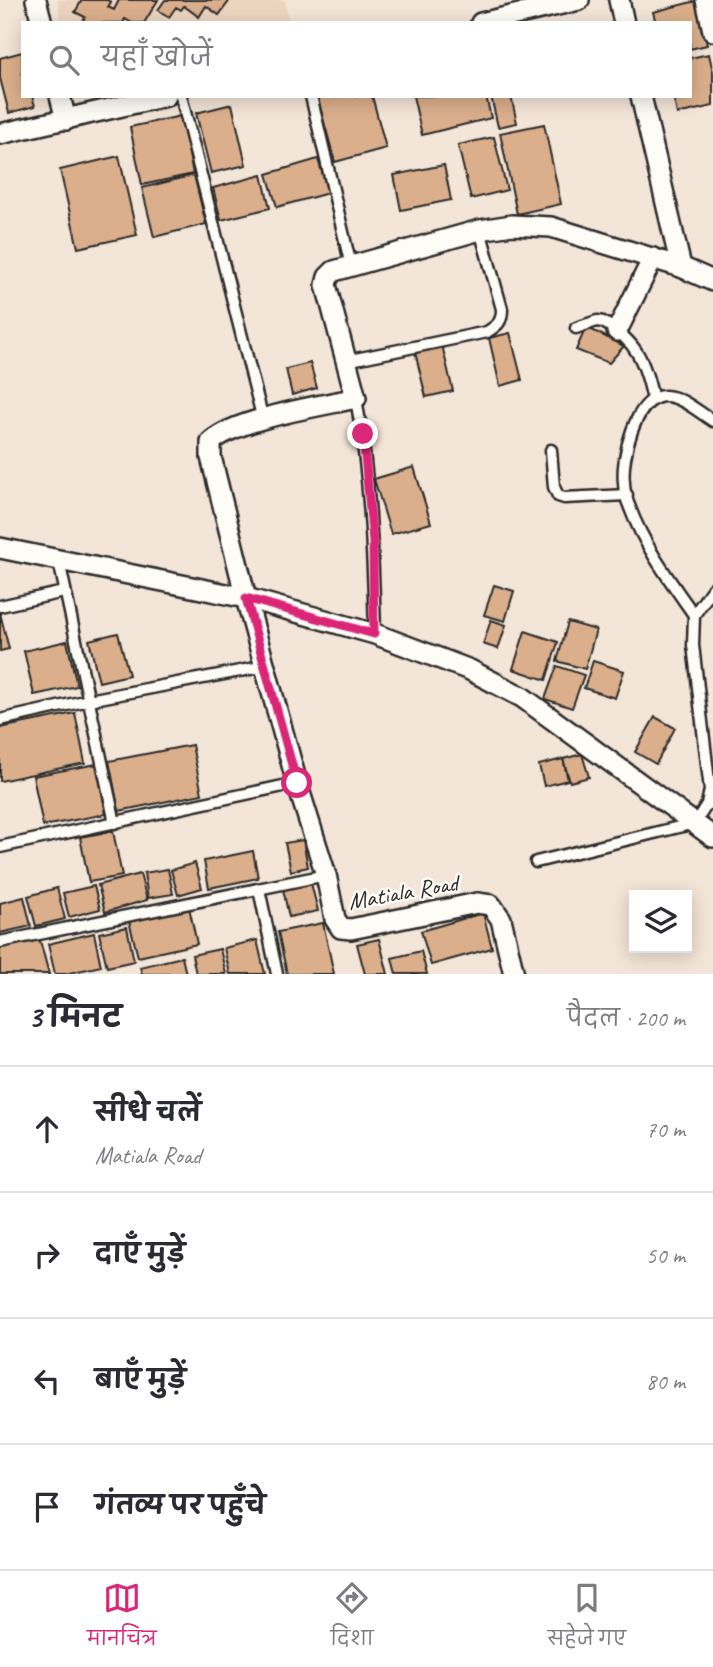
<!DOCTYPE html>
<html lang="hi">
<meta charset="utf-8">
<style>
:root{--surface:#fff;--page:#f7f7f7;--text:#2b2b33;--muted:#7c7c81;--line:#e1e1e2;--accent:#db2777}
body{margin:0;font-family:Caveat,"Playpen Sans Deva",sans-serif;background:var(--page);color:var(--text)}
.controls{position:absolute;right:21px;bottom:21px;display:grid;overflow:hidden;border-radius:0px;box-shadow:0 4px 18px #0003}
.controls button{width:63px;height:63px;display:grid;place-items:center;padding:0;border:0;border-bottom:2px solid var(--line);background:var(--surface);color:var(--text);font:35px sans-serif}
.stop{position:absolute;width:21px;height:21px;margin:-16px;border:5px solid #db2777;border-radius:50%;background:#fff}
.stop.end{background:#db2777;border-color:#fff;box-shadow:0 2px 7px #0008}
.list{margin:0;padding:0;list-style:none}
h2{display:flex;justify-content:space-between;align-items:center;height:91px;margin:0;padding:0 28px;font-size:30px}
h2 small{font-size:23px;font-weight:400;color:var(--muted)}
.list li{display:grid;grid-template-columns:46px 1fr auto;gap:21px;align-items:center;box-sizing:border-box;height:126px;padding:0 28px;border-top:2px solid var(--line)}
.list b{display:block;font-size:26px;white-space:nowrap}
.list p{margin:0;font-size:23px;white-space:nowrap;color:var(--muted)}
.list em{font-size:23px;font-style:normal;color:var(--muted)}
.icon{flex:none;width:38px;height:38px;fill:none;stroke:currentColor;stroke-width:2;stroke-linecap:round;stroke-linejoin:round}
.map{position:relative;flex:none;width:713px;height:974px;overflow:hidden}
.search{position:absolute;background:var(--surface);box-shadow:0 4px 18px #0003;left:21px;right:21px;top:21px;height:77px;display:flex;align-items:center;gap:18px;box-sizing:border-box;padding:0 24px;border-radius:0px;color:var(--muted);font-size:26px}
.sheet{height:595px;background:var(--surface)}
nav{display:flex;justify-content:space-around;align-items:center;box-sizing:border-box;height:98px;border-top:2px solid var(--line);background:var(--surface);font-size:19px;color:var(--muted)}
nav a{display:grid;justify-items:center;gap:4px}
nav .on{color:var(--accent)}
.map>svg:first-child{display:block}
.built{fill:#ecd5c0}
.building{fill:#dbaf8c;stroke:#2b2b2b;stroke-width:2}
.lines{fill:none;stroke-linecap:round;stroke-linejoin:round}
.lane-casing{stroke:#2b2b2b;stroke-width:15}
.street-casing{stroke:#2b2b2b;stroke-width:24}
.lane{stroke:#fdfcf7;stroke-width:10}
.street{stroke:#fdfcf7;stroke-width:19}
.route{stroke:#db2777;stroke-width:9}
.labels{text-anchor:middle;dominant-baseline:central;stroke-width:5;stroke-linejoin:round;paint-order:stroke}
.street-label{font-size:24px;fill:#2b2b2b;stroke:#fdfcf7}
</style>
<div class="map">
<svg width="713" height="974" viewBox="0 0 713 974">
<rect width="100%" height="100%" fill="#f3e5d7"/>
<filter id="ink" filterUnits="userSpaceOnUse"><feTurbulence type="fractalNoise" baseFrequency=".0143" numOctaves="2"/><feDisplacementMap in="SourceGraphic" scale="14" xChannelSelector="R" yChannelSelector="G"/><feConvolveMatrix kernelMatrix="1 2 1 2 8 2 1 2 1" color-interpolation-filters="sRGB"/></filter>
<g filter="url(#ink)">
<polygon class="built" points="58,0 285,0 289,23 60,23"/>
<g class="building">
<polygon points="82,0 107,0 111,2 108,7 114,10 119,0 158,0 144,23 132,23 125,19 123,23 85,23 83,21 85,17 75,12"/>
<polygon points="165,0 230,0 219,15 206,6 199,17 184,6 181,10 176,7 169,17 158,10"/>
<polygon points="696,1 707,45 690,49 690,23 656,23 653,12"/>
<polygon points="22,52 23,96 32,96 35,106 9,113 0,78 0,58"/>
<polygon points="709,54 713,72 713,106 677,114 673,96 690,96 690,58"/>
<polygon points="317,96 372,96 386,148 335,162"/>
<polygon points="413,96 486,96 491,118 422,135"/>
<polygon points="491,96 511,96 517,123 498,127"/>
<polygon points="232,104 246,165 211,173 196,113"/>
<polygon points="181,116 193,174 142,185 130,127"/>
<polygon points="544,124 561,204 517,214 500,133"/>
<polygon points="494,137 507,190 471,199 458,145"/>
<polygon points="119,156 137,235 78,248 60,170"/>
<polygon points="318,159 328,193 277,207 267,174"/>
<polygon points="444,165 451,200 401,210 394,175"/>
<polygon points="194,175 206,224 154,237 142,188"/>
<polygon points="262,175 270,208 221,220 213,188"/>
<polygon points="586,327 624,346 609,363 576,350"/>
<polygon points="510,333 522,380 500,386 489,338"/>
<polygon points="442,345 453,391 426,397 415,352"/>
<polygon points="310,363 317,388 292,395 286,369"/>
<polygon points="414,467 431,523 391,534 374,479"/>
<polygon points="494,585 514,591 505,621 484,615"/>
<polygon points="0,613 9,649 0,651"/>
<polygon points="491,620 506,625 498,649 483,644"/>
<polygon points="568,622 596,630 585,669 557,661"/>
<polygon points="525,631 558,642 546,680 513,669"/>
<polygon points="118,633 129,675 99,682 89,640"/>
<polygon points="67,641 77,686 34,695 24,651"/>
<polygon points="593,661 624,671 615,698 584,688"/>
<polygon points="557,666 584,675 572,708 545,699"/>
<polygon points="75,713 85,763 0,781 0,728"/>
<polygon points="655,717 675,728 656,764 635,752"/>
<polygon points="192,745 202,794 119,811 109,761"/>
<polygon points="582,754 589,777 570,782 563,759"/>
<polygon points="563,759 568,780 544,786 539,765"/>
<polygon points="97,764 106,814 43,826 33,776"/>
<polygon points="113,831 122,876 89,882 80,837"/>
<polygon points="303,840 308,867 291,871 285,843"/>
<polygon points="253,851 258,878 209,888 204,861"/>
<polygon points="195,863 202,888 178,895 171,870"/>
<polygon points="168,869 173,894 148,898 144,873"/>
<polygon points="140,874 147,900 105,912 98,885"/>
<polygon points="311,883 318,911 289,917 283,889"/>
<polygon points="94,886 100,909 69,917 63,893"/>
<polygon points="57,888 65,919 36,926 28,896"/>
<polygon points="24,897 31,926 0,933 0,903"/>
<polygon points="189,907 197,944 138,957 129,921"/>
<polygon points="483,913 492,948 431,965 421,931"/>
<polygon points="323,923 334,974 287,974 278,932"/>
<polygon points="127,927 134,961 107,967 99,933"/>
<polygon points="94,933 101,966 65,974 55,974 48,944"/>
<polygon points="39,937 49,974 0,974 0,947"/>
<polygon points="379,939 388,974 365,974 357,944"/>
<polygon points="257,940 265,974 230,974 224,948"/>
<polygon points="220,949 226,974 196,974 192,955"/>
<polygon points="421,951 427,974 396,974 392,958"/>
<polygon points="182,957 186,974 142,974 140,967"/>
</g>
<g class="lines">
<defs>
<g id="lane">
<polyline points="181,96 263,420"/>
<polyline points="311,96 351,266"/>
<path d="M 576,328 L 597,321 L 603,322 C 637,341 645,362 653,400"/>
<path d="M 346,361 L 487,332 C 498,325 502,322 502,309 L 480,230"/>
<path d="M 356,398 C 370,477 373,554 375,634"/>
<polyline points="551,450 554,487 558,496 564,498 627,495"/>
<polyline points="59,561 115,823"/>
<polyline points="0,606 64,592"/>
<path d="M 694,615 C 671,582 644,546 630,508 C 627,501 624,490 624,482 C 621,459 635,396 665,396 C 681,396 700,413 713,421"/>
<polyline points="0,720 89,700 266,666"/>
<polyline points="0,847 297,783"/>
<polyline points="536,862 695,823 707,804 710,790 693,645 694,615 713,588"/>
<polyline points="259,889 277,974"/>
<polyline points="0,942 326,875"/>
</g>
<g id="street">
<polyline points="36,0 42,23"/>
<polyline points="619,0 624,23"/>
<polyline points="706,0 713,31"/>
<polyline points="481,23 579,0"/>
<polyline points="60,96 66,120"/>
<polyline points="641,96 681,267"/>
<polyline points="0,134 166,96"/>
<polyline points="617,331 653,258"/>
<polyline points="0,548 246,598 375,634 470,670 522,697 713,837"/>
<path d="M 514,974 L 501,919 L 491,905 L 477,903 L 351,929 L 341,928 L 335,919 L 326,875 L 297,783 L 246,598 L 211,457 L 211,442 C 235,419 321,406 356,398 L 326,285 L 328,277 L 334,271 L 480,230 L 512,225 L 551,227 L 681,267 L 713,281"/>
</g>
</defs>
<use href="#lane" class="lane-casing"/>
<use href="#street" class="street-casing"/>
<use href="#lane" class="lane"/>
<use href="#street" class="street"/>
</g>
</g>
<g class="lines" filter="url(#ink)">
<polyline class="route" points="297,783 246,598 374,634 373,541 363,434"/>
</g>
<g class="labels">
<g class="street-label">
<text transform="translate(403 892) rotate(-10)">Matiala Road</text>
</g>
</g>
</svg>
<div class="controls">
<button><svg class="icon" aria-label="layers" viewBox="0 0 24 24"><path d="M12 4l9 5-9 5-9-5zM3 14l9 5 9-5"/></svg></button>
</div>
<div class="stop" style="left:297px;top:783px"></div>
<div class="stop end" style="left:363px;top:434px"></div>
<div class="search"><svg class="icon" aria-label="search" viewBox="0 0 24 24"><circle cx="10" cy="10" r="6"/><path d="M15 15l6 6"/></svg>यहाँ खोजें</div>
</div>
<section class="sheet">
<h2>3 मिनट<small>पैदल · 200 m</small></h2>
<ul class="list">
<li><svg class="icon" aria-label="ahead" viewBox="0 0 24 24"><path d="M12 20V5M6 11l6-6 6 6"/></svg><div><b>सीधे चलें</b><p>Matiala Road</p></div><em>70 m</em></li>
<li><svg class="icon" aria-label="right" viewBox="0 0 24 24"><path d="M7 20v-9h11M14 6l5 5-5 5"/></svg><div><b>दाएँ मुड़ें</b></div><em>50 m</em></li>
<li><svg class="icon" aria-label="left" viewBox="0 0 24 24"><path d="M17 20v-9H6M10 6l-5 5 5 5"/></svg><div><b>बाएँ मुड़ें</b></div><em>80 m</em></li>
<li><svg class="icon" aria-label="arrive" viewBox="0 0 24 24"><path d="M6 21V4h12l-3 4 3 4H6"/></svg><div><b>गंतव्य पर पहुँचे</b></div></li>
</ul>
</section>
<nav>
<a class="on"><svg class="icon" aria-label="map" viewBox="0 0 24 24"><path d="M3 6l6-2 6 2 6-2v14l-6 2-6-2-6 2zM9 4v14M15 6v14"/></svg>मानचित्र</a>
<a><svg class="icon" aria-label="directions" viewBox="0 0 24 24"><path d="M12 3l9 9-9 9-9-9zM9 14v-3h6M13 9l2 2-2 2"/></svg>दिशा</a>
<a><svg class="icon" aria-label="saved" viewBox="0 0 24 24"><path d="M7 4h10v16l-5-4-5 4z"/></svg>सहेजे गए</a>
</nav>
